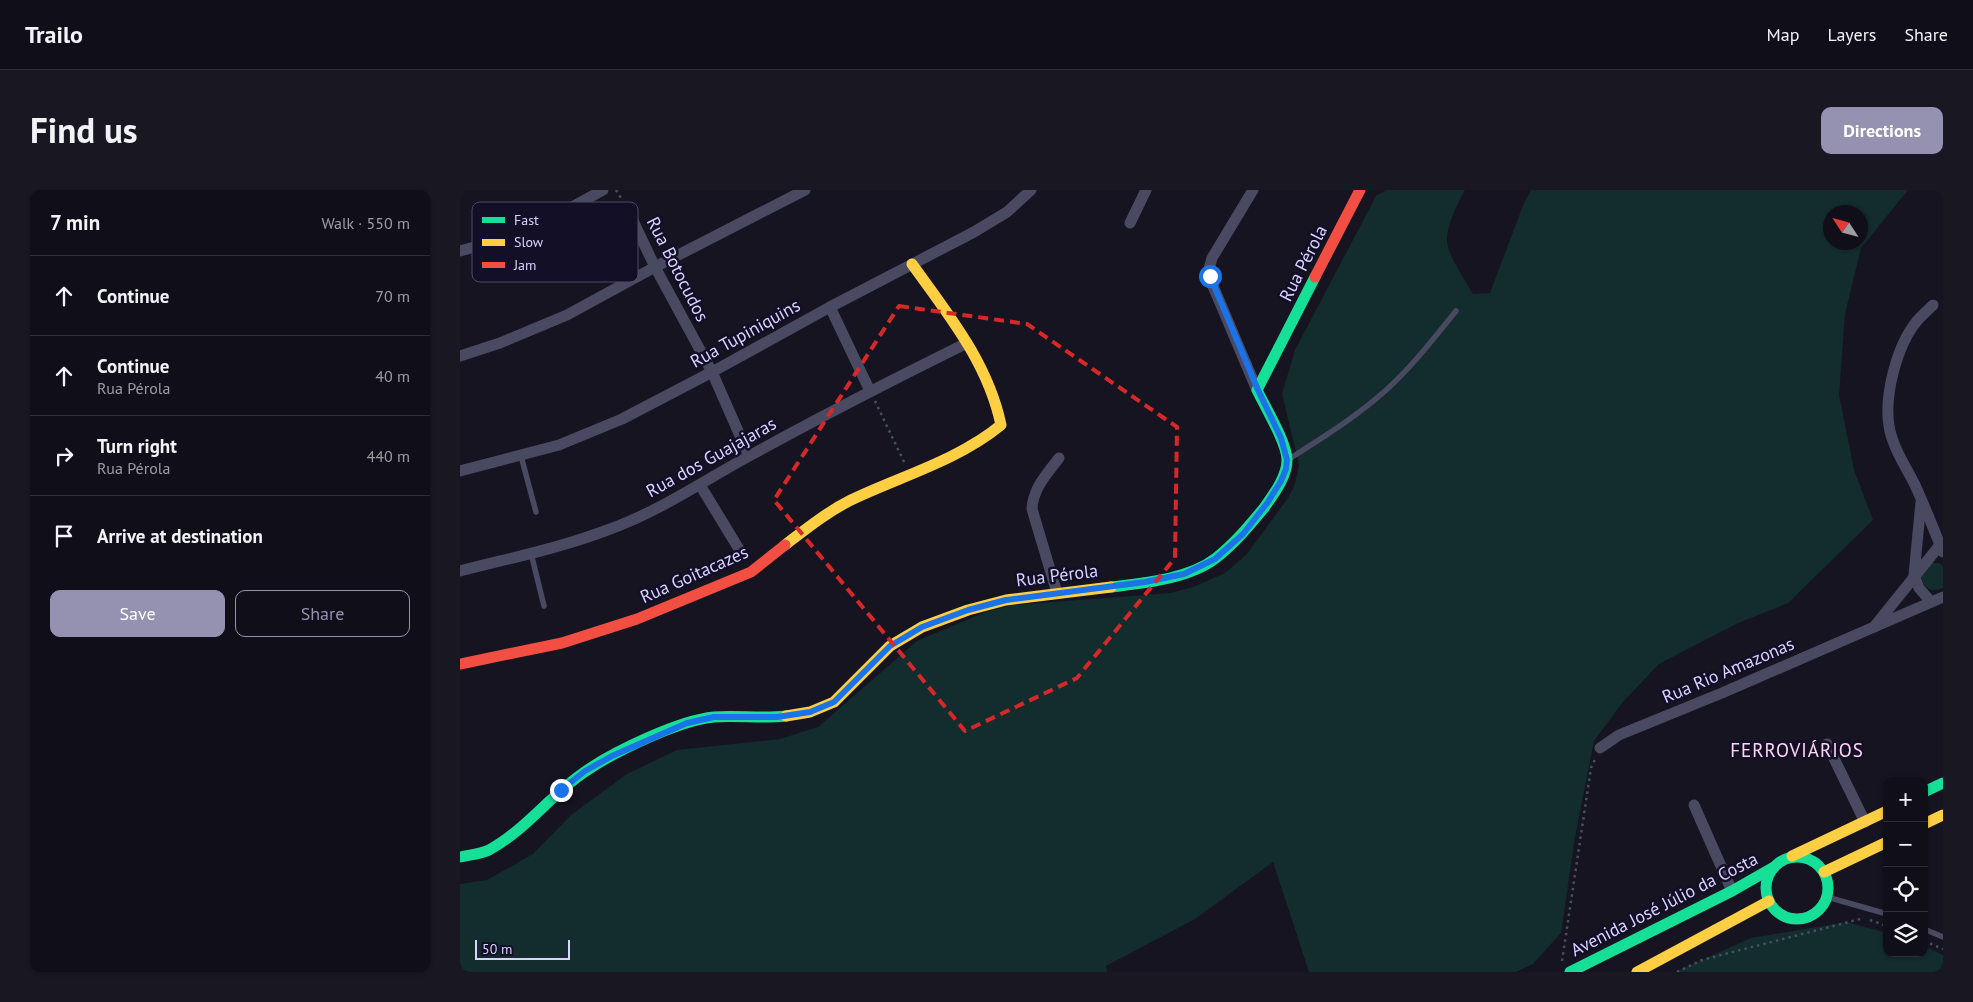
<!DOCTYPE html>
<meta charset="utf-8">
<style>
:root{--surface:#100f19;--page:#191822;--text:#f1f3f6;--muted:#9c9ca2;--line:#302f38;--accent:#9591b1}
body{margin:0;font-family:"PT Sans",sans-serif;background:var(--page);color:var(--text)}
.controls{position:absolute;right:15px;bottom:15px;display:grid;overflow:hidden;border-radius:10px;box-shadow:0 1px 4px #0004}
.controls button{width:45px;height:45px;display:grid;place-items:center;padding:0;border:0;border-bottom:1px solid var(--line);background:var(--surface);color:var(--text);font:25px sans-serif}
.compass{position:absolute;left:1363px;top:15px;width:45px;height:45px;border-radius:50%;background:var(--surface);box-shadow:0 1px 4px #0004;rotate:306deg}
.scale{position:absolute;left:15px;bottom:12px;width:95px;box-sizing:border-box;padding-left:5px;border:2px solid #d9d4ff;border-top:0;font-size:14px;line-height:18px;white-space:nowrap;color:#d9d4ff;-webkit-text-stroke:4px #130f26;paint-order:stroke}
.stop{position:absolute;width:15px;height:15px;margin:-11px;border:4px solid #1a73e8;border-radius:50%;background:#fff}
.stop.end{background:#1a73e8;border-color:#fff;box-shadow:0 1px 5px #0008}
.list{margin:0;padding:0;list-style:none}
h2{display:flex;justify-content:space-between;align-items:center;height:65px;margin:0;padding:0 20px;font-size:21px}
h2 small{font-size:16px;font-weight:400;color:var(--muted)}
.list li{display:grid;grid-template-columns:32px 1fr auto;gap:15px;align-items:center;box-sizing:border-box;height:80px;padding:0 20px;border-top:1px solid var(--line)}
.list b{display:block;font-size:19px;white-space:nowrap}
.list p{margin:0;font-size:16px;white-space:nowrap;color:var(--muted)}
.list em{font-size:16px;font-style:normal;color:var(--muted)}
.actions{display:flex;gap:10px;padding:15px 20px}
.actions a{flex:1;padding:11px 0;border:1px solid var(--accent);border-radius:10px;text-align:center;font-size:18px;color:var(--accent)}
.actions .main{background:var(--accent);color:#fff}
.icon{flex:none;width:28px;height:28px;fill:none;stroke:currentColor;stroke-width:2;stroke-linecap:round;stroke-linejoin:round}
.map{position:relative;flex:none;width:1483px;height:782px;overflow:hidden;border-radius:10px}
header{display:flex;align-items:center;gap:30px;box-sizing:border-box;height:70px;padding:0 25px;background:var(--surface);border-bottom:1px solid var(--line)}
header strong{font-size:24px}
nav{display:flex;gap:28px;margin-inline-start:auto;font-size:18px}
.intro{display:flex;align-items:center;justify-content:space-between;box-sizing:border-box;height:120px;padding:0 30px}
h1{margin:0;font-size:35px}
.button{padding:12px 22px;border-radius:10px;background:var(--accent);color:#fff;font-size:18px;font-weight:700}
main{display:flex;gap:30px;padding:0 30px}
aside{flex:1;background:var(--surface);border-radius:10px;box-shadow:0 1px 4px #0004}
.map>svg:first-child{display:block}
.green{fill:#132c2d;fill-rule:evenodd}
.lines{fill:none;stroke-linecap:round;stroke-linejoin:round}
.path{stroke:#44505f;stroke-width:2.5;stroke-dasharray:2.5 4;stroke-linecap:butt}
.lane{stroke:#4a4962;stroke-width:5.5}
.street{stroke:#4a4962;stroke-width:11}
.fast{stroke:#16e098;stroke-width:11}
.slow{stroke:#ffcf43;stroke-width:11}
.jam{stroke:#f24e42;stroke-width:11}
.route{stroke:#1a73e8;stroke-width:6}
.marked{fill:none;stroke:#d62828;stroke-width:4;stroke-dasharray:10 6;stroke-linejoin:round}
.labels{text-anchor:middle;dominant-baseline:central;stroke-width:5;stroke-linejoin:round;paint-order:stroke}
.street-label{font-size:18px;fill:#d9d4ff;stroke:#130f26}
.neighbourhood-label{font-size:19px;letter-spacing:1px;fill:#ffd6f0;stroke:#130f26}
.key{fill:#130f26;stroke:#4e4a67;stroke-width:1}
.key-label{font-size:14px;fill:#d9d4ff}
</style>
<header>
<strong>Trailo</strong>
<nav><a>Map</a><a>Layers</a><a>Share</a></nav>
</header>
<div class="intro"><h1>Find us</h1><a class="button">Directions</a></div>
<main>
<aside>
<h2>7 min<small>Walk · 550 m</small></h2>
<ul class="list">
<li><svg class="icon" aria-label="ahead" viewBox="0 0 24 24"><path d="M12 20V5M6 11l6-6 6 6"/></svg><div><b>Continue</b></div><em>70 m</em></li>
<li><svg class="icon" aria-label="ahead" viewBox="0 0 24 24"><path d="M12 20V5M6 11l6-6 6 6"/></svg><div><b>Continue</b><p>Rua Pérola</p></div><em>40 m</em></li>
<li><svg class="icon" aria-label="right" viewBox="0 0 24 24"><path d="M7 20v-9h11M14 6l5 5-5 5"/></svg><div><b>Turn right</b><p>Rua Pérola</p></div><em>440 m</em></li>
<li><svg class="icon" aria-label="arrive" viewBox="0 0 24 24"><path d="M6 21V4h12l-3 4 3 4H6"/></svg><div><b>Arrive at destination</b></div></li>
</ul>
<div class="actions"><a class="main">Save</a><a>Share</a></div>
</aside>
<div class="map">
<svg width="1483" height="782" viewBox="0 0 1483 782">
<rect width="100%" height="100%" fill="#161421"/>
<g class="green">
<path d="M 926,0 L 1005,0 C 998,12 986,37 987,52 C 988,65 1006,92 1013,104 L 1030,103 L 1064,13 L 1071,0 L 1448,0 L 1401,58 L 1385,124 L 1379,205 L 1394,280 L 1413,330 L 1328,413 L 1276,434 L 1199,474 L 1162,513 L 1134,551 L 1115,647 L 1101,743 L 1073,774 L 1056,782 L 849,782 L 813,672 L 735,729 L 646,776 L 647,782 L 0,782 L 0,694 L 27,690 L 73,664 L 111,625 L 167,584 L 217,560 L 320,549 L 358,537 L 457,451 L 523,423 L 553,415 L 711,403 L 736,396 L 765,383 L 787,364 L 828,308 L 835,294 L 839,275 L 822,204 L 835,160 L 916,6 ZM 1370,22 L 1400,22 L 1400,52 L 1370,52 Z"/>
<path d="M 1471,373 L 1479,373 L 1483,376 L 1483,398 C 1470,403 1463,398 1461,385 Z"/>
<polygon points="1387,732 1427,743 1427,763 1464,763 1464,756 1483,765 1483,782 1215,782 1291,748"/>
</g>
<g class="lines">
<g class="path">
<polyline points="156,0 161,8"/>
<polyline points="415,211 445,274"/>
<polyline points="1410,730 1427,736"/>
<polyline points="1464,751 1483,759"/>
<polyline points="1102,771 1131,578 1136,567"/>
<polyline points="1217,782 1242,770 1404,728"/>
</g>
<g class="lane">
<polyline points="61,266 76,322"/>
<path d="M 829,269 C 862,248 896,227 925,201 C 952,177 974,148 996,121"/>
<polyline points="71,363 84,416"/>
<polyline points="1367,707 1427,724"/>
<polyline points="1464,739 1483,747"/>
</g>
<g class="street">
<polyline points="793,0 752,68 749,79 753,96 797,200"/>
<polyline points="167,18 195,77 252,182 289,266"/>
<polyline points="670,33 686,0"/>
<polyline points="0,61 44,49 74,38 143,0"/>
<path d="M 1473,115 C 1468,120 1462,125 1457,131 C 1437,155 1424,205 1429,236 C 1432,256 1446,277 1455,295 C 1465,317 1474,340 1483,362"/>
<polyline points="370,117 410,201"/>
<polyline points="0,166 40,153 107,125 195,77 345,0"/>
<polyline points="0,281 99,255 162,229 252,182 370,117 514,42 547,22 571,0"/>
<polyline points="240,295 282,364"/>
<polyline points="1461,312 1454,385 1459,398 1471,412"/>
<path d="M 0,381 C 50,368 101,358 150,339 C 200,321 245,290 291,265 C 362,226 434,189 507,153"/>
<path d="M 597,403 L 572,319 C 573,298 587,284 599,268"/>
<polyline points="1414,437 1480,355"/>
<polyline points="1367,554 1405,632"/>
<polyline points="1140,558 1159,545 1262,503 1483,407"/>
<polyline points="1234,615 1272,701"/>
</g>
<g class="fast">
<path d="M 651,397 C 684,393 729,389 756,368 C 775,353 789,336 804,318 C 813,305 827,287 827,270 C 827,253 805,217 797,200 L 855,87"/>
<polyline points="1464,602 1483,593"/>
<circle cx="1337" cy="698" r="31"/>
<path d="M 0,667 C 9,665 21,664 29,660 C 66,640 91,604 126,581 C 155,561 220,530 254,527 C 278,525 302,529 326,526"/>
<polyline points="1110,782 1272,701 1314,677"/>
</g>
<g class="slow">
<path d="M 325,355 C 346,339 367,322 391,310 C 441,286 497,271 541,235 C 528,173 488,124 452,74"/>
<polyline points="326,526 350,522 374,512 430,456 462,437 508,420 546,410 651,397"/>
<polyline points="1464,634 1483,625"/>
<polyline points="1332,666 1427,621"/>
<polyline points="1364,682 1427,652"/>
<polyline points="1177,782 1309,711"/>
</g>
<g class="jam">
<polyline points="855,87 900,0"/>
<polyline points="0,474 102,453 177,429 291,382 325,355"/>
</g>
</g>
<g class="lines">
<polyline class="route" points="101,600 125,581 152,566 227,533 254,527 317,527 350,522 374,512 430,456 462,437 508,420 546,410 685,392 724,384 755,369 783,344 808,312 821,291 826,279 827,270 821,248 798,200 750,86"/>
</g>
<path class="marked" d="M 439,116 L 567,134 L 717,237 L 715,368 L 617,488 L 505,541 L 314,310 Z"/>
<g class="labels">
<g class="street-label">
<text transform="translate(843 73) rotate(-63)">Rua Pérola</text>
<text transform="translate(218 79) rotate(63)">Rua Botocudos</text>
<text transform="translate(285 143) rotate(-29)">Rua Tupiniquins</text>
<text transform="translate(251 267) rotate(-29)">Rua dos Guajajaras</text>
<text transform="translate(234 384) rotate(-24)">Rua Goitacazes</text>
<text transform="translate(597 385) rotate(-7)">Rua Pérola</text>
<text transform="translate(1268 480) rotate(-23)">Rua Rio Amazonas</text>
<text transform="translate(1204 714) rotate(-27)">Avenida José Júlio da Costa</text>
</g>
<g class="neighbourhood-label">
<text x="1337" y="560">FERROVIÁRIOS</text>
</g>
</g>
<rect x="12" y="12" width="166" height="80" rx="8" class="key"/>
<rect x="22" y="27" width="23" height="6" fill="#16e098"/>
<rect x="22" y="49" width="23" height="7" fill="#ffcf43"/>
<rect x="22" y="72" width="23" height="6" fill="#f24e42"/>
<g class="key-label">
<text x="54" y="35">Fast</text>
<text x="54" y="57">Slow</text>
<text x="54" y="80">Jam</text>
</g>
</svg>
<div class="controls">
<button>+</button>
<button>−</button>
<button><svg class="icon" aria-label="locate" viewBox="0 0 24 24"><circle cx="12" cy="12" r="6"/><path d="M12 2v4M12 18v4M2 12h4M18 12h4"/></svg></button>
<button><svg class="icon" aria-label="layers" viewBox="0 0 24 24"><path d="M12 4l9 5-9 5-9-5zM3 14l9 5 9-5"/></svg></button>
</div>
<svg class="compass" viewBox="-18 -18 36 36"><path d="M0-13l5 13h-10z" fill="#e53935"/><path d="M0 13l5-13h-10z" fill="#9c9ca2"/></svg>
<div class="scale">50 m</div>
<div class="stop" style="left:750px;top:86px"></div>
<div class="stop end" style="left:101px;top:600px"></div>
</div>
</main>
